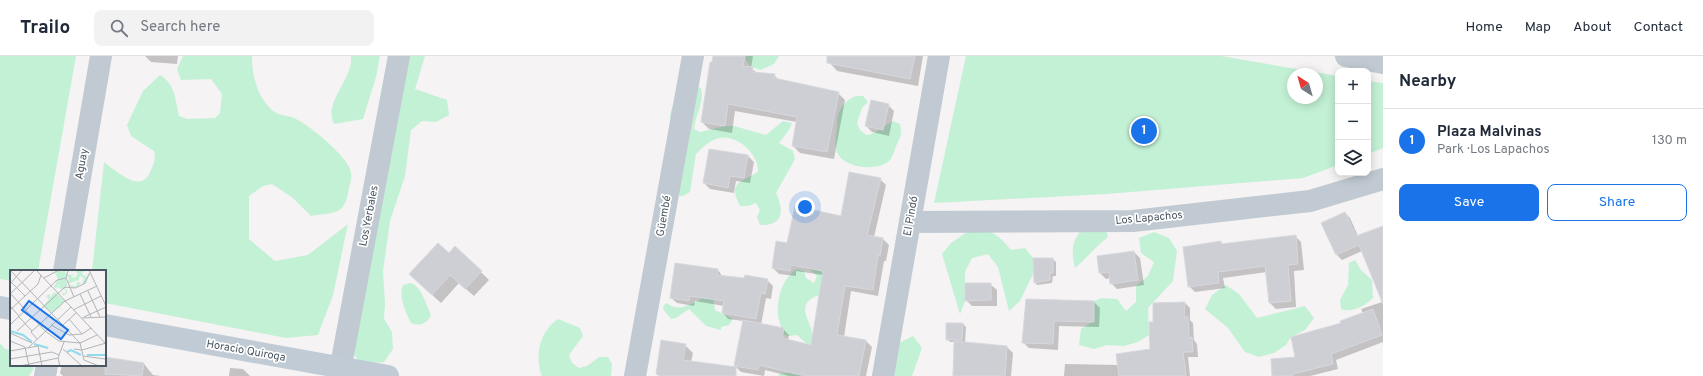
<!DOCTYPE html>
<meta charset="utf-8">
<style>
:root{--surface:#fff;--page:#f2f2f3;--text:#1f2937;--muted:#747a83;--line:#e0e1e3;--accent:#1a73e8}
body{margin:0;font-family:Overpass,sans-serif;background:var(--page);color:var(--text)}
.controls{position:absolute;right:12px;top:12px;display:grid;overflow:hidden;border-radius:8px;box-shadow:0 2px 10px #0003}
.controls button{width:36px;height:36px;display:grid;place-items:center;padding:0;border:0;border-bottom:1px solid var(--line);background:var(--surface);color:var(--text);font:20px sans-serif}
.compass{position:absolute;left:1287px;top:12px;width:36px;height:36px;border-radius:50%;background:var(--surface);box-shadow:0 2px 10px #0003;rotate:323deg}
.you{position:absolute;left:805px;top:151px;width:14px;height:14px;margin:-10px;border:3px solid #fff;border-radius:50%;background:#1a73e8;box-shadow:0 0 0 6px #1a73e833}
.badge{display:grid;place-items:center;width:26px;height:26px;border-radius:50%;background:var(--accent);color:#fff;font-size:13px;font-weight:700}
.pin{position:absolute;translate:-50% -50%;border:2px solid #fff;box-shadow:0 1px 4px #0006}
.list{margin:0;padding:0;list-style:none}
h2{display:flex;justify-content:space-between;align-items:center;height:52px;margin:0;padding:0 16px;font-size:17px}
h2 small{font-size:13px;font-weight:400;color:var(--muted)}
.list li{display:grid;grid-template-columns:26px 1fr auto;gap:12px;align-items:center;box-sizing:border-box;height:64px;padding:0 16px;border-top:1px solid var(--line)}
.list b{display:block;font-size:15px;white-space:nowrap}
.list p{margin:0;font-size:13px;white-space:nowrap;color:var(--muted)}
.list em{font-size:13px;font-style:normal;color:var(--muted)}
.actions{display:flex;gap:8px;padding:12px 16px}
.actions a{flex:1;padding:9px 0;border:1px solid var(--accent);border-radius:8px;text-align:center;font-size:14px;color:var(--accent)}
.actions .main{background:var(--accent);color:#fff}
.icon{flex:none;width:22px;height:22px;fill:none;stroke:currentColor;stroke-width:2;stroke-linecap:round;stroke-linejoin:round}
.map{position:relative;flex:none;width:1383px;height:320px;overflow:hidden}
header{display:flex;align-items:center;gap:24px;box-sizing:border-box;height:56px;padding:0 20px;background:var(--surface);border-bottom:1px solid var(--line)}
header strong{font-size:19px}
nav{display:flex;gap:22px;margin-inline-start:auto;font-size:14px}
.search{width:280px;height:36px;background:var(--page);display:flex;align-items:center;gap:10px;box-sizing:border-box;padding:0 14px;border-radius:8px;color:var(--muted);font-size:15px}
main{display:flex}
aside{flex:1;background:var(--surface)}
.map>svg:first-child{display:block}
.green{fill:#c3f1d5;fill-rule:evenodd}
.shadow{fill:#0003}
.building{fill:#cdcfd5;stroke:#d7d9de}
.lines{fill:none;stroke-linecap:round;stroke-linejoin:round}
.street{stroke:#c1cad2;stroke-width:22}
.secondary{stroke:#c1cbd6;stroke-width:22}
.labels{text-anchor:middle;dominant-baseline:central;stroke-width:3.5;stroke-linejoin:round;paint-order:stroke}
.street-label{font-size:11px;fill:#4a5661;stroke:#fff}
.inset-river{fill:none;stroke:#90daee;stroke-width:2}
.inset-road{fill:none;stroke:#b1b4b9;stroke-width:1}
.view{fill:#1a73e8;fill-opacity:0.15;stroke:#1a73e8;stroke-width:2}
.inset-edge{fill:none;stroke:#4a5661;stroke-width:2}
</style>
<header>
<strong>Trailo</strong>
<div class="search"><svg class="icon" aria-label="search" viewBox="0 0 24 24"><circle cx="10" cy="10" r="6"/><path d="M15 15l6 6"/></svg>Search here</div>
<nav><a>Home</a><a>Map</a><a>About</a><a>Contact</a></nav>
</header>
<main>
<div class="map">
<svg width="1383" height="320" viewBox="0 0 1383 320">
<rect width="100%" height="100%" fill="#f5f3f3"/>
<g class="green">
<polygon points="0,0 76,0 38,215 11,215 11,225 0,223"/>
<path d="M 183,0 L 252,0 C 252,20 257,41 273,55 C 279,60 289,59 296,63 C 309,69 350,102 351,117 C 352,122 350,128 349,132 C 345,160 335,156 311,160 L 293,142 L 272,128 L 263,130 L 249,140 L 249,183 L 275,205 L 308,199 L 348,168 L 333,239 L 318,279 L 286,282 L 105,247 L 105,215 L 92,215 L 104,106 C 115,114 141,139 150,116 C 154,108 156,103 154,95 L 131,80 L 127,69 L 143,35 L 160,19 C 176,29 175,43 179,60 L 187,63 L 215,62 L 220,57 L 222,38 L 211,23 L 181,24 L 177,13 Z"/>
<path d="M 351,0 L 380,0 L 376,21 L 363,63 L 334,68 C 323,45 353,25 351,0 Z"/>
<polygon points="400,0 425,0 415,33 447,44 449,59 436,66 422,65 411,74 405,120 390,165 383,215 385,248 384,263 392,276 393,293 384,306 361,308 352,296"/>
<polygon points="743,0 779,0 774,8 760,14 750,10"/>
<path d="M 966,0 L 1221,0 L 1338,20 L 1338,109 L 1303,122 L 1106,138 L 934,147 ZM 1293,18 L 1317,18 L 1317,42 L 1293,42 Z"/>
<polygon points="1368,25 1383,27 1383,92 1368,98"/>
<path d="M 693,29 L 701,32 C 705,47 695,59 694,73 L 700,76 L 725,70 L 734,70 L 766,79 L 783,65 L 792,67 L 789,74 L 779,87 L 793,95 L 795,103 L 776,137 C 784,154 784,170 760,169 L 757,161 L 760,154 L 756,147 L 748,150 L 740,150 C 727,126 742,126 758,116 C 759,98 737,78 719,82 C 710,84 702,92 696,98 L 690,136 L 683,140 L 675,140 L 670,59 L 675,42 Z"/>
<path d="M 856,40 L 863,40 L 868,46 L 862,52 L 857,67 L 860,74 L 866,79 L 872,78 L 893,65 L 900,68 C 902,76 901,81 897,88 C 894,94 894,100 889,105 C 877,116 843,112 837,96 C 834,88 837,76 837,68 C 837,54 844,45 856,40 Z"/>
<path d="M 1088,166 L 1104,167 L 1108,181 C 1096,190 1087,202 1075,212 C 1070,190 1073,183 1088,166 Z"/>
<path d="M 976,170 C 992,175 1001,181 1011,194 L 1025,192 L 1033,202 L 1033,218 L 1020,245 L 1009,255 L 998,211 L 988,198 L 972,202 L 965,216 L 965,245 L 960,258 L 942,198 L 951,187 Z"/>
<polygon points="1154,176 1169,182 1177,195 1173,225 1148,252 1149,279 1138,286 1124,290 1107,289 1094,293 1079,289 1081,273 1094,265 1094,245 1102,242 1117,243 1126,255 1136,246 1136,230 1148,220 1154,206 1141,197 1139,182"/>
<path d="M 1355,204 L 1361,214 L 1372,224 L 1373,242 C 1365,250 1352,257 1341,253 L 1340,244 L 1348,229 L 1349,207 Z"/>
<path d="M 806,210 L 816,210 L 821,216 L 829,216 L 823,238 C 792,246 810,262 814,282 C 816,293 812,309 810,320 L 778,320 L 780,318 L 797,315 L 808,289 L 797,279 L 789,280 L 782,278 C 782,271 779,266 778,260 C 777,242 782,222 797,213 L 804,215 L 806,222 L 814,227 L 817,220 Z"/>
<path d="M 411,227 C 421,230 427,250 431,259 C 428,267 419,271 411,267 C 406,257 398,239 403,229 Z"/>
<polygon points="1226,229 1239,238 1257,262 1305,250 1314,262 1305,274 1291,281 1286,289 1274,297 1259,301 1245,296 1228,272 1205,253 1212,239"/>
<path d="M 706,240 L 713,243 L 715,254 L 733,263 L 729,269 L 721,271 L 721,274 L 706,270 L 689,253 L 676,262 L 671,263 L 663,253 L 664,249 L 667,247 C 678,258 695,246 706,240 Z"/>
<path d="M 558,263 L 580,272 L 583,280 L 569,299 L 572,307 L 579,312 L 587,310 L 599,301 L 608,301 L 612,308 L 611,320 L 542,320 C 534,300 540,275 558,263 Z"/>
<polygon points="913,280 922,292 912,320 885,320 899,287"/>
<polygon points="0,287 4,292 11,295 11,309 31,309 34,312 29,320 0,320"/>
</g>
<g class="shadow">
<polygon points="145,0 178,0 177,8 151,6"/>
<polygon points="714,0 753,0 751,12 757,17 774,19 779,24 838,37 845,44 834,103 800,97 793,90 797,66 735,55 732,77 709,73 702,66"/>
<polygon points="831,0 923,0 918,30 837,15 830,7"/>
<polygon points="888,49 894,55 889,80 872,76 866,70"/>
<polygon points="748,100 754,106 750,127 736,125 734,137 710,133 704,127"/>
<polygon points="880,123 886,129 874,181 883,183 889,189 886,205 884,205 878,240 851,235 844,281 866,285 872,291 866,320 789,320 765,314 764,320 741,316 735,310 744,265 728,263 723,257 724,250 695,245 694,250 677,247 671,242 718,214 723,221 767,224 773,230 771,243 766,242 761,269 783,273 789,279 788,285 812,290 823,219 796,215 796,220 779,218 773,212 787,188 842,161"/>
<polygon points="1345,157 1350,162 1358,180 1383,171 1383,286 1336,304 1338,313 1310,320 1273,320 1342,268 1363,257 1361,253 1382,246 1362,195 1342,204 1337,199 1322,168"/>
<polygon points="1295,180 1301,186 1304,214 1294,215 1296,251 1276,253 1270,247 1267,216 1223,222 1225,232 1195,236 1189,230 1221,186 1223,189"/>
<polygon points="1134,196 1140,202 1144,229 1117,233 1111,227 1111,222 1106,223 1100,217"/>
<polygon points="449,198 481,216 489,224 474,240 459,227 441,247 419,227"/>
<polygon points="1053,203 1056,206 1056,220 1053,220 1052,227 1037,229 1035,226"/>
<polygon points="990,228 997,234 997,250 972,250 966,244"/>
<polygon points="1027,244 1094,246 1100,252 1099,271 1059,270 1058,294 1029,292 1023,286"/>
<polygon points="1185,247 1190,252 1190,264 1193,267 1194,284 1197,288 1198,301 1188,301 1190,320 1064,320 1065,308 1118,309 1151,294 1154,267"/>
<polygon points="963,268 966,271 965,286 969,286 972,289 1007,291 1013,297 1011,320 954,320 955,286 950,286 947,283"/>
<polygon points="685,289 693,297 691,306 730,320 659,320 657,318"/>
<polygon points="105,302 144,308 153,319 161,320 63,320 60,317 62,309 105,309"/>
<polygon points="230,312 243,313 250,320 229,320"/>
</g>
<g class="building">
<polygon points="713,0 745,0 743,10 753,11 752,16 775,18 774,22 839,36 827,96 792,90 797,61 728,48 725,70 701,66 710,6 712,6"/>
<polygon points="827,0 915,0 910,23 827,7"/>
<polygon points="871,44 889,48 883,74 865,70"/>
<polygon points="709,93 748,99 744,122 730,120 728,132 703,127"/>
<polygon points="849,116 881,122 867,179 883,182 880,200 878,199 873,234 845,230 837,279 866,284 859,320 805,320 759,309 758,314 734,310 743,264 784,272 782,282 811,289 823,215 791,209 790,215 772,212 776,185 787,187 795,150 841,160"/>
<polygon points="1345,156 1356,180 1383,170 1383,248 1359,189 1336,199 1321,167"/>
<polygon points="1296,179 1298,208 1288,209 1291,245 1269,247 1265,210 1218,216 1219,227 1188,231 1183,191 1221,185 1221,188"/>
<polygon points="438,187 449,197 455,190 482,215 465,233 450,219 432,239 409,218"/>
<polygon points="1134,195 1138,224 1110,228 1109,216 1099,217 1097,200"/>
<polygon points="1033,202 1053,202 1053,217 1050,217 1050,224 1034,227"/>
<polygon points="675,207 718,213 717,219 744,222 745,219 768,223 765,238 761,237 756,263 722,257 724,245 690,240 689,245 670,242"/>
<polygon points="965,227 991,227 991,244 965,245"/>
<polygon points="1026,243 1094,245 1094,266 1054,265 1053,288 1022,287"/>
<polygon points="1185,246 1184,261 1188,261 1189,282 1192,281 1193,296 1183,296 1186,320 1119,320 1116,298 1150,293 1149,266 1153,266 1153,247"/>
<polygon points="1373,253 1382,279 1331,298 1333,308 1293,318 1293,320 1272,320 1271,303 1295,301 1291,281 1341,267 1340,265"/>
<polygon points="946,267 963,267 962,284 946,284"/>
<polygon points="661,284 686,288 683,304 736,311 736,320 661,320 656,318"/>
<polygon points="954,285 1007,290 1005,320 953,320"/>
<polygon points="105,301 144,307 142,320 105,318"/>
</g>
<g class="lines">
<g class="street">
<polyline points="1346,0 1383,7"/>
<polyline points="910,166 1133,165 1310,145 1383,123"/>
<polyline points="64,215 101,0"/>
<polyline points="45,320 47,309"/>
<polyline points="339,320 399,0"/>
<polyline points="635,320 693,0"/>
<polyline points="883,320 939,0"/>
</g>
<g class="secondary">
<polyline points="0,251 11,253"/>
<polyline points="105,269 388,320"/>
</g>
</g>
<g class="labels">
<g class="street-label">
<text transform="translate(82 108) rotate(-80)">Aguay</text>
<text transform="translate(369 160) rotate(-79)">Los Yerbales</text>
<text transform="translate(664 160) rotate(-80)">Güembé</text>
<text transform="translate(911 160) rotate(-80)">El Pindó</text>
<text transform="translate(1149 162) rotate(-5)">Los Lapachos</text>
<text transform="translate(246 295) rotate(10)">Horacio Quiroga</text>
</g>
</g>
<g transform="translate(10 214)">
<rect width="96" height="96" fill="#f5f3f3"/>
<path d="M 50,0 L 52,2 L 55,0 L 55,3 L 60,5 L 66,4 L 61,6 L 64,8 L 68,4 L 64,0 L 61,3 L 62,0 L 78,0 L 71,3 L 76,7 L 79,2 L 76,14 L 72,14 L 74,8 L 70,6 L 68,12 L 71,13 L 68,16 L 62,18 L 60,15 L 66,16 L 68,10 L 58,14 L 59,8 L 55,4 L 57,15 L 55,19 L 57,20 L 57,23 L 53,26 L 52,22 L 55,24 L 56,20 L 48,18 L 51,14 L 46,18 L 47,21 L 44,17 L 48,9 L 45,3 ZM 44,22 L 55,31 L 49,36 L 53,41 L 49,37 L 42,42 L 34,37 L 29,42 L 39,29 L 36,26 L 40,24 L 40,28 Z" fill="#c3f1d5"/>
<path class="inset-river" d="M 0,61 L 13,65 L 22,72M 24,74 L 38,78M 57,82 L 61,80 L 71,85M 77,85 L 96,85"/>
<path class="inset-road" d="M 0,0 L 70,73 L 74,90M 26,0 L 96,74M 58,0 L 56,8 L 64,27M 79,0 L 96,36M 34,8 L 49,0M 0,11 L 15,26M 0,14 L 12,0M 78,21 L 90,47M 0,23 L 35,61 L 49,71 L 70,73 L 87,65M 0,24 L 25,0M 70,24 L 81,47M 0,36 L 9,46M 0,40 L 28,14 L 31,5M 63,40 L 91,26M 8,46 L 22,61M 74,47 L 96,37M 72,48 L 96,47M 59,49 L 72,64M 0,55 L 47,10 L 56,8M 41,55 L 59,65 L 72,64 L 81,58M 53,55 L 66,43M 7,61 L 55,17 L 65,18 L 74,14 L 80,3M 0,63 L 22,73M 27,69 L 21,62 L 55,31 L 87,16M 0,71 L 15,77 L 19,96M 18,78 L 61,37M 53,79 L 72,96M 64,79 L 72,80 L 96,73M 0,81 L 28,76 L 32,96M 73,86 L 95,89M 0,89 L 42,82 L 49,85M 74,90 L 89,96M 10,96 L 48,88M 50,96 L 48,88 L 54,72"/>
<path class="view" d="M 19,31 L 58,60 L 51,69 L 12,40 Z"/>
<rect width="96" height="96" class="inset-edge"/>
</g>
</svg>
<div class="controls">
<button>+</button>
<button>−</button>
<button><svg class="icon" aria-label="layers" viewBox="0 0 24 24"><path d="M12 4l9 5-9 5-9-5zM3 14l9 5 9-5"/></svg></button>
</div>
<svg class="compass" viewBox="-18 -18 36 36"><path d="M0-13l5 13h-10z" fill="#e53935"/><path d="M0 13l5-13h-10z" fill="#747a83"/></svg>
<div class="you"></div>
<div class="pin badge" style="left:1144px;top:75px">1</div>
</div>
<aside>
<h2>Nearby<small></small></h2>
<ul class="list">
<li><span class="badge">1</span><div><b>Plaza Malvinas</b><p>Park · Los Lapachos</p></div><em>130 m</em></li>
</ul>
<div class="actions"><a class="main">Save</a><a>Share</a></div>
</aside>
</main>
